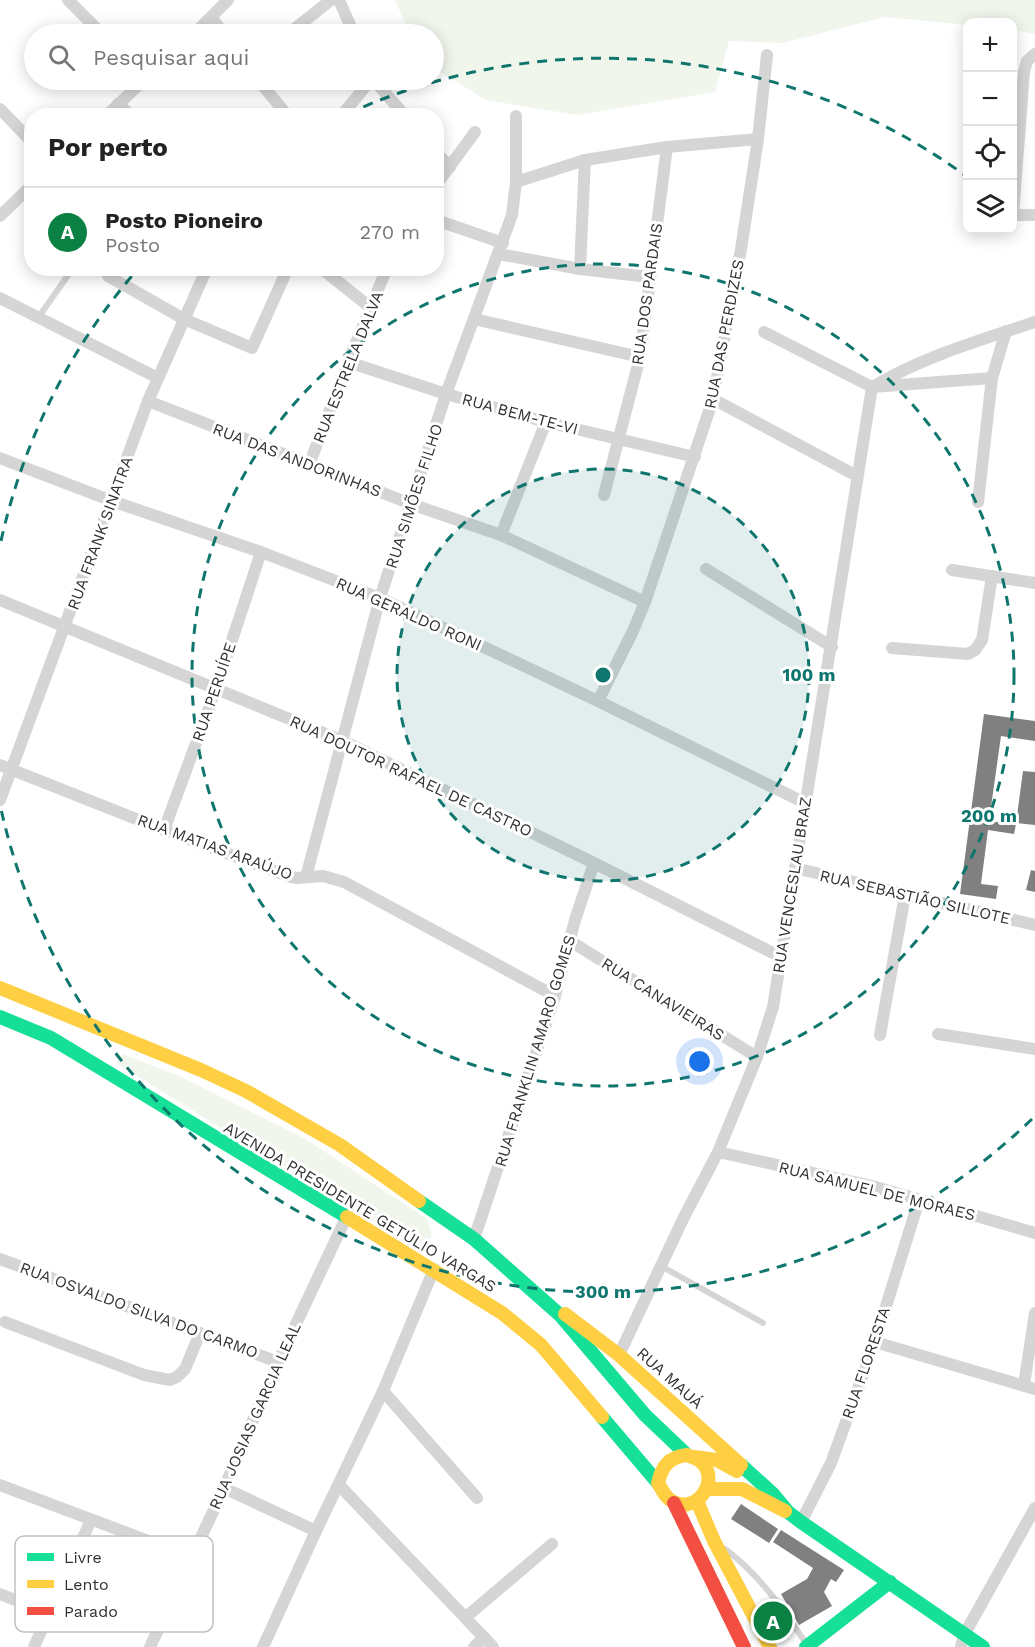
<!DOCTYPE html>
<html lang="pt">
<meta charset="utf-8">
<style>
:root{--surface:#fff;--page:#f2f2f2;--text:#222;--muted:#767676;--line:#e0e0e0;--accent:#0b8043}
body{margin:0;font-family:"Work Sans",sans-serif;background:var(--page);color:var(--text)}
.controls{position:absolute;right:18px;top:18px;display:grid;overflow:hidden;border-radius:12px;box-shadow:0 3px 15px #0003}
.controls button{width:54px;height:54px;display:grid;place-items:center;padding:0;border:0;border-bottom:2px solid var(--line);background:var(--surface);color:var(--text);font:30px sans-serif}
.you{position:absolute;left:700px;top:1062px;width:21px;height:21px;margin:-15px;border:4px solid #fff;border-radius:50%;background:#1a73e8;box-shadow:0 0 0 9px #1a73e833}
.badge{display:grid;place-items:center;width:39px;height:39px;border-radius:50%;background:var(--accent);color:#fff;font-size:20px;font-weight:700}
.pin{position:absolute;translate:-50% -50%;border:3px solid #fff;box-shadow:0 2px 6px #0006}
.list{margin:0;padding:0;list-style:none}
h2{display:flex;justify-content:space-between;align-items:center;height:78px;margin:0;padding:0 24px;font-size:26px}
h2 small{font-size:20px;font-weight:400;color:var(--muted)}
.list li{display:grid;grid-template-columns:39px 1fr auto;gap:18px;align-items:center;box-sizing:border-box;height:90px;padding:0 24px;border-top:2px solid var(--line)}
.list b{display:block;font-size:22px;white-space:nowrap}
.list p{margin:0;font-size:20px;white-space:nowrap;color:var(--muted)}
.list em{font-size:20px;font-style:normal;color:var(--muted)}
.icon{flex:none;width:33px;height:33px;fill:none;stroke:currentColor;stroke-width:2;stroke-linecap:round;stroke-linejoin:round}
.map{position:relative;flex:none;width:1035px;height:1647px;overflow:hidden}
.search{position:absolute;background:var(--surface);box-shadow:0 3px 15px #0003;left:24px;top:24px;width:420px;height:66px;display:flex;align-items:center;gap:15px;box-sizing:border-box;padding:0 21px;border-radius:33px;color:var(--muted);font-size:22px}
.panel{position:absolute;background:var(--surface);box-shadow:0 3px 15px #0003;left:24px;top:108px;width:420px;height:168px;border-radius:24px}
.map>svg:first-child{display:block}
.green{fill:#f1f6ed}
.building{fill:#808080}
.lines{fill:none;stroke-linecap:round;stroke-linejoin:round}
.lane{stroke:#d5d5d5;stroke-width:6}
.street{stroke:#d5d5d5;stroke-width:12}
.fast{stroke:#16e098;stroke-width:14}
.slow{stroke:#ffcf43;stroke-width:14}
.jam{stroke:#f24e42;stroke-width:14}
.ring{fill:none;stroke:#0f766e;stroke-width:3;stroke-dasharray:10 8}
.labels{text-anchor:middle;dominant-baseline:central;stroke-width:6;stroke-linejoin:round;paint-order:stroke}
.street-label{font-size:16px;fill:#313131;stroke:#fff}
.key{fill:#fff;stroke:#c1c1c1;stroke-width:1.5}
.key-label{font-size:16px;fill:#313131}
.centre{fill:#0f766e;stroke:#fff;stroke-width:3}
.ring-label{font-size:18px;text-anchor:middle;font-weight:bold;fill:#0f766e;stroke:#fff;stroke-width:6;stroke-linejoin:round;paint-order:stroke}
</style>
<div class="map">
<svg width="1035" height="1647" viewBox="0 0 1035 1647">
<rect width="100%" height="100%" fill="#fff"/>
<g class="green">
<polygon points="395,0 1035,0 1035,34 1013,30 1012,22 968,22 967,25 885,17 783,43 729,41 715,92 577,115 486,100 434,68 434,34 410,34"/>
<polygon points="123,1054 179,1076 304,1138 427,1219 432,1234 428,1243 419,1245 358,1213 116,1063"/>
</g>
<g class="building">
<polygon points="984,714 1035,721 1035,741 1001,736 989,821 1016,824 1014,834 988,830 981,884 998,886 996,899 960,894"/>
<polygon points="1023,771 1035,772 1035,825 1016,823"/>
<polygon points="1031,870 1035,871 1035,892 1026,890"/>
<polygon points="741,1504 778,1529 769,1543 731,1519"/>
<polygon points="781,1530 844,1570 836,1582 831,1579 824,1592 832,1606 799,1625 781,1594 807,1579 813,1568 773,1542"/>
</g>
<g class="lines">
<g class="lane">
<polyline points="38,318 73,268"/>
<polyline points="661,1266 763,1323"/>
<path d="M 725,1549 C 760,1575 783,1609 807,1645"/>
</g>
<g class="street">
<polyline points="68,0 102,34"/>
<polyline points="339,0 354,34"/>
<polyline points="212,18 224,34"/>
<polyline points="194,34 228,0"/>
<polyline points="288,34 331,0"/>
<polyline points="258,80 288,116"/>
<polyline points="374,80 405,116"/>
<polyline points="118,104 132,116"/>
<polyline points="0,109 32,142"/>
<polyline points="106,116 144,80"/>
<polyline points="341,116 371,80"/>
<polyline points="436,152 450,167"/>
<polyline points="516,182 585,160 667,147 758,139"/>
<polyline points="436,185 475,132"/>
<polyline points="1012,215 1035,215"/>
<polyline points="1013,215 1024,72 1027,61 1035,54"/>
<polyline points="0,216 32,185"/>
<polyline points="436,220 503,243"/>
<polyline points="499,254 580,269 649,277"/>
<polyline points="105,268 108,276 184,319 252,348 288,268"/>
<polyline points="321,268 371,308"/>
<polyline points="580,269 585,160"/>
<polyline points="0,298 158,378"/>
<polyline points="474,319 640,357"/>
<polyline points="764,332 872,387 992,378"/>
<polyline points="348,362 446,394 546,422 695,457"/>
<path d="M 876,385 C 925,356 981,340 1035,322"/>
<polyline points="713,399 857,476"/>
<polyline points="148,401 411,504 501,535 645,602"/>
<polyline points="0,458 112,501 261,552 380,598 598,701 805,803"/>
<polyline points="309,465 348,362 387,268"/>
<polyline points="604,495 640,357 667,147"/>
<polyline points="978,502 992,378 1006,331"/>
<polyline points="501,535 546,422"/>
<polyline points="706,569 832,647"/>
<polyline points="952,570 1035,583"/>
<polyline points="0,600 343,741 594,863 781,957"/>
<polyline points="892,648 968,654 975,650 982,640 992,576"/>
<polyline points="598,701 633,631 645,602 713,399 741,249 758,139 767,55"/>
<polyline points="0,765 164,830 291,877 297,878 323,876 344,882 555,996"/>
<polyline points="0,800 148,401 207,268"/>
<polyline points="164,830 216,689 261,552"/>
<polyline points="795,868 1035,925"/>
<polyline points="306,877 380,598 446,394 512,215 516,182 516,116"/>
<polyline points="570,941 757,1057"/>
<polyline points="938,1034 1035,1049"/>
<polyline points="880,1035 905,895"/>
<polyline points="718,1152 872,1186 1035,1233"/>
<polyline points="474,1239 555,996 575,920 594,863"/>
<polyline points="0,1259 278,1362"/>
<polyline points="5,1322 144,1375 170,1380 177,1377 185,1369 200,1333"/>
<polyline points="875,1342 1035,1389"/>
<polyline points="619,1355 683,1219 718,1152 757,1057 773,1007 872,387"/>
<polyline points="1024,1385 1035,1313"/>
<polyline points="383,1391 477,1498"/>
<polyline points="0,1485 191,1557"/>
<polyline points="339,1485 493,1647"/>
<polyline points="224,1488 316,1531"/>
<polyline points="801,1522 831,1463 875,1342 919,1200"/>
<polyline points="0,1594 49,1613"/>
<polyline points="466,1617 552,1544"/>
<polyline points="34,1647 91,1520"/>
<polyline points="150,1647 224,1488 278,1362 346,1218"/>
<polyline points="263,1647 316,1531 383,1391 434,1269"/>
<polyline points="474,1647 484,1637"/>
<polyline points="961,1647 964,1635 1035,1508"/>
</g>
<g class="fast">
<polyline points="0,1017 51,1038 347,1217"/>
<polyline points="419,1201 474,1239 560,1315 645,1415 687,1455"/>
<polyline points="602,1417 658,1483"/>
<polyline points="741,1465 773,1494 788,1512 801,1522 983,1647"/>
<polyline points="806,1647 890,1582"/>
</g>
<g class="slow">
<polyline points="0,988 201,1070 246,1091 340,1145 419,1201"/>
<polyline points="347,1217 502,1313 541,1345 602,1417"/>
<polyline points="565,1314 619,1355 741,1465"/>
<path d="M 687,1455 C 691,1457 697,1458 700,1461 C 723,1479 695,1519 669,1499 C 664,1495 661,1488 658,1483 C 662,1466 669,1457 687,1455 Z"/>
<polyline points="694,1457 717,1460 737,1471"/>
<polyline points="707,1489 742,1489 785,1511"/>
<polyline points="697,1501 714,1541 770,1647"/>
</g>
<polyline class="jam" points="674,1503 744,1647"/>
</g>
<circle cx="603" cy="675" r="206" fill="#0f766e" fill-opacity=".12"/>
<g class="ring">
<circle cx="603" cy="675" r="206"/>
<circle cx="603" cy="675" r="411"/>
<path d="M1032 1119A617 617 0 0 1 1 809M1 541A617 617 0 0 1 137 270M347 114A617 617 0 0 1 966 176"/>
</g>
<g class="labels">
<g class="street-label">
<text transform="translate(647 294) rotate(-82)">RUA DOS PARDAIS</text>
<text transform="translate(724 334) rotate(-79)">RUA DAS PERDIZES</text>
<text transform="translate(348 367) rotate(-68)">RUA ESTRELA DALVA</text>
<text transform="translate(520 414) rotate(15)">RUA BEM-TE-VI</text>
<text transform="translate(297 460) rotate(21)">RUA DAS ANDORINHAS</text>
<text transform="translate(414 496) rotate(-72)">RUA SIMÕES FILHO</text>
<text transform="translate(100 533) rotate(-70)">RUA FRANK SINATRA</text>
<text transform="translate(409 614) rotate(24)">RUA GERALDO RONI</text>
<text transform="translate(214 692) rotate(-71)">RUA PERUÍPE</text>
<text transform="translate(411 776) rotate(25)">RUA DOUTOR RAFAEL DE CASTRO</text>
<text transform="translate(215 847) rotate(20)">RUA MATIAS ARAÚJO</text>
<text transform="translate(792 885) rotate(-81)">RUA VENCESLAU BRAZ</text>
<text transform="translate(915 897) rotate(13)">RUA SEBASTIÃO SILLOTE</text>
<text transform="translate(663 999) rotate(32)">RUA CANAVIEIRAS</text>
<text transform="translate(535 1051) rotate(-73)">RUA FRANKLIN AMARO GOMES</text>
<text transform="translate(877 1191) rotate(14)">RUA SAMUEL DE MORAES</text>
<text transform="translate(360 1207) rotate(31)">AVENIDA PRESIDENTE GETÚLIO VARGAS</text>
<text transform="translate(139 1310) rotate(20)">RUA OSVALDO SILVA DO CARMO</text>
<text transform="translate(866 1363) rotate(-71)">RUA FLORESTA</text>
<text transform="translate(670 1378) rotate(42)">RUA MAUÁ</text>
<text transform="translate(255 1416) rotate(-66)">RUA JOSIAS GARCIA LEAL</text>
</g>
</g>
<rect x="15" y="1536" width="198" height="96" rx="9" class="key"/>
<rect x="27" y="1553" width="27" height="8" fill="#16e098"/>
<rect x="27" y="1580" width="27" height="8" fill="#ffcf43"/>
<rect x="27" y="1607" width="27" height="8" fill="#f24e42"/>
<g class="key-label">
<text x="64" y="1563">Livre</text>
<text x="64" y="1590">Lento</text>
<text x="64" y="1617">Parado</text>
</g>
<circle cx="603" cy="675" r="9" class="centre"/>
<g class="ring-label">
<text x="809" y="681">100 m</text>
<text x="989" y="822">200 m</text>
<text x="603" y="1298">300 m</text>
</g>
</svg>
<div class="controls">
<button>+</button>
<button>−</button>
<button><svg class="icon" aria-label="locate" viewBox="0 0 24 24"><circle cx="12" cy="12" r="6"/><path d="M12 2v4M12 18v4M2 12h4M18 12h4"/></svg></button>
<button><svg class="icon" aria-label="layers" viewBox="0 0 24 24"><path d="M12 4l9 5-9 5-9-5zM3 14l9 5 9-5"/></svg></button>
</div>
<div class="you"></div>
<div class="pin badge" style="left:773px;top:1621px">A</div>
<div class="search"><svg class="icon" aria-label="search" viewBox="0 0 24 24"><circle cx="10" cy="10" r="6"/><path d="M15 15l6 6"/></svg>Pesquisar aqui</div>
<section class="panel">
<h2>Por perto<small></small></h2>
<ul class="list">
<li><span class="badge">A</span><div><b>Posto Pioneiro</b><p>Posto</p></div><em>270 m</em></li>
</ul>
</section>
</div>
